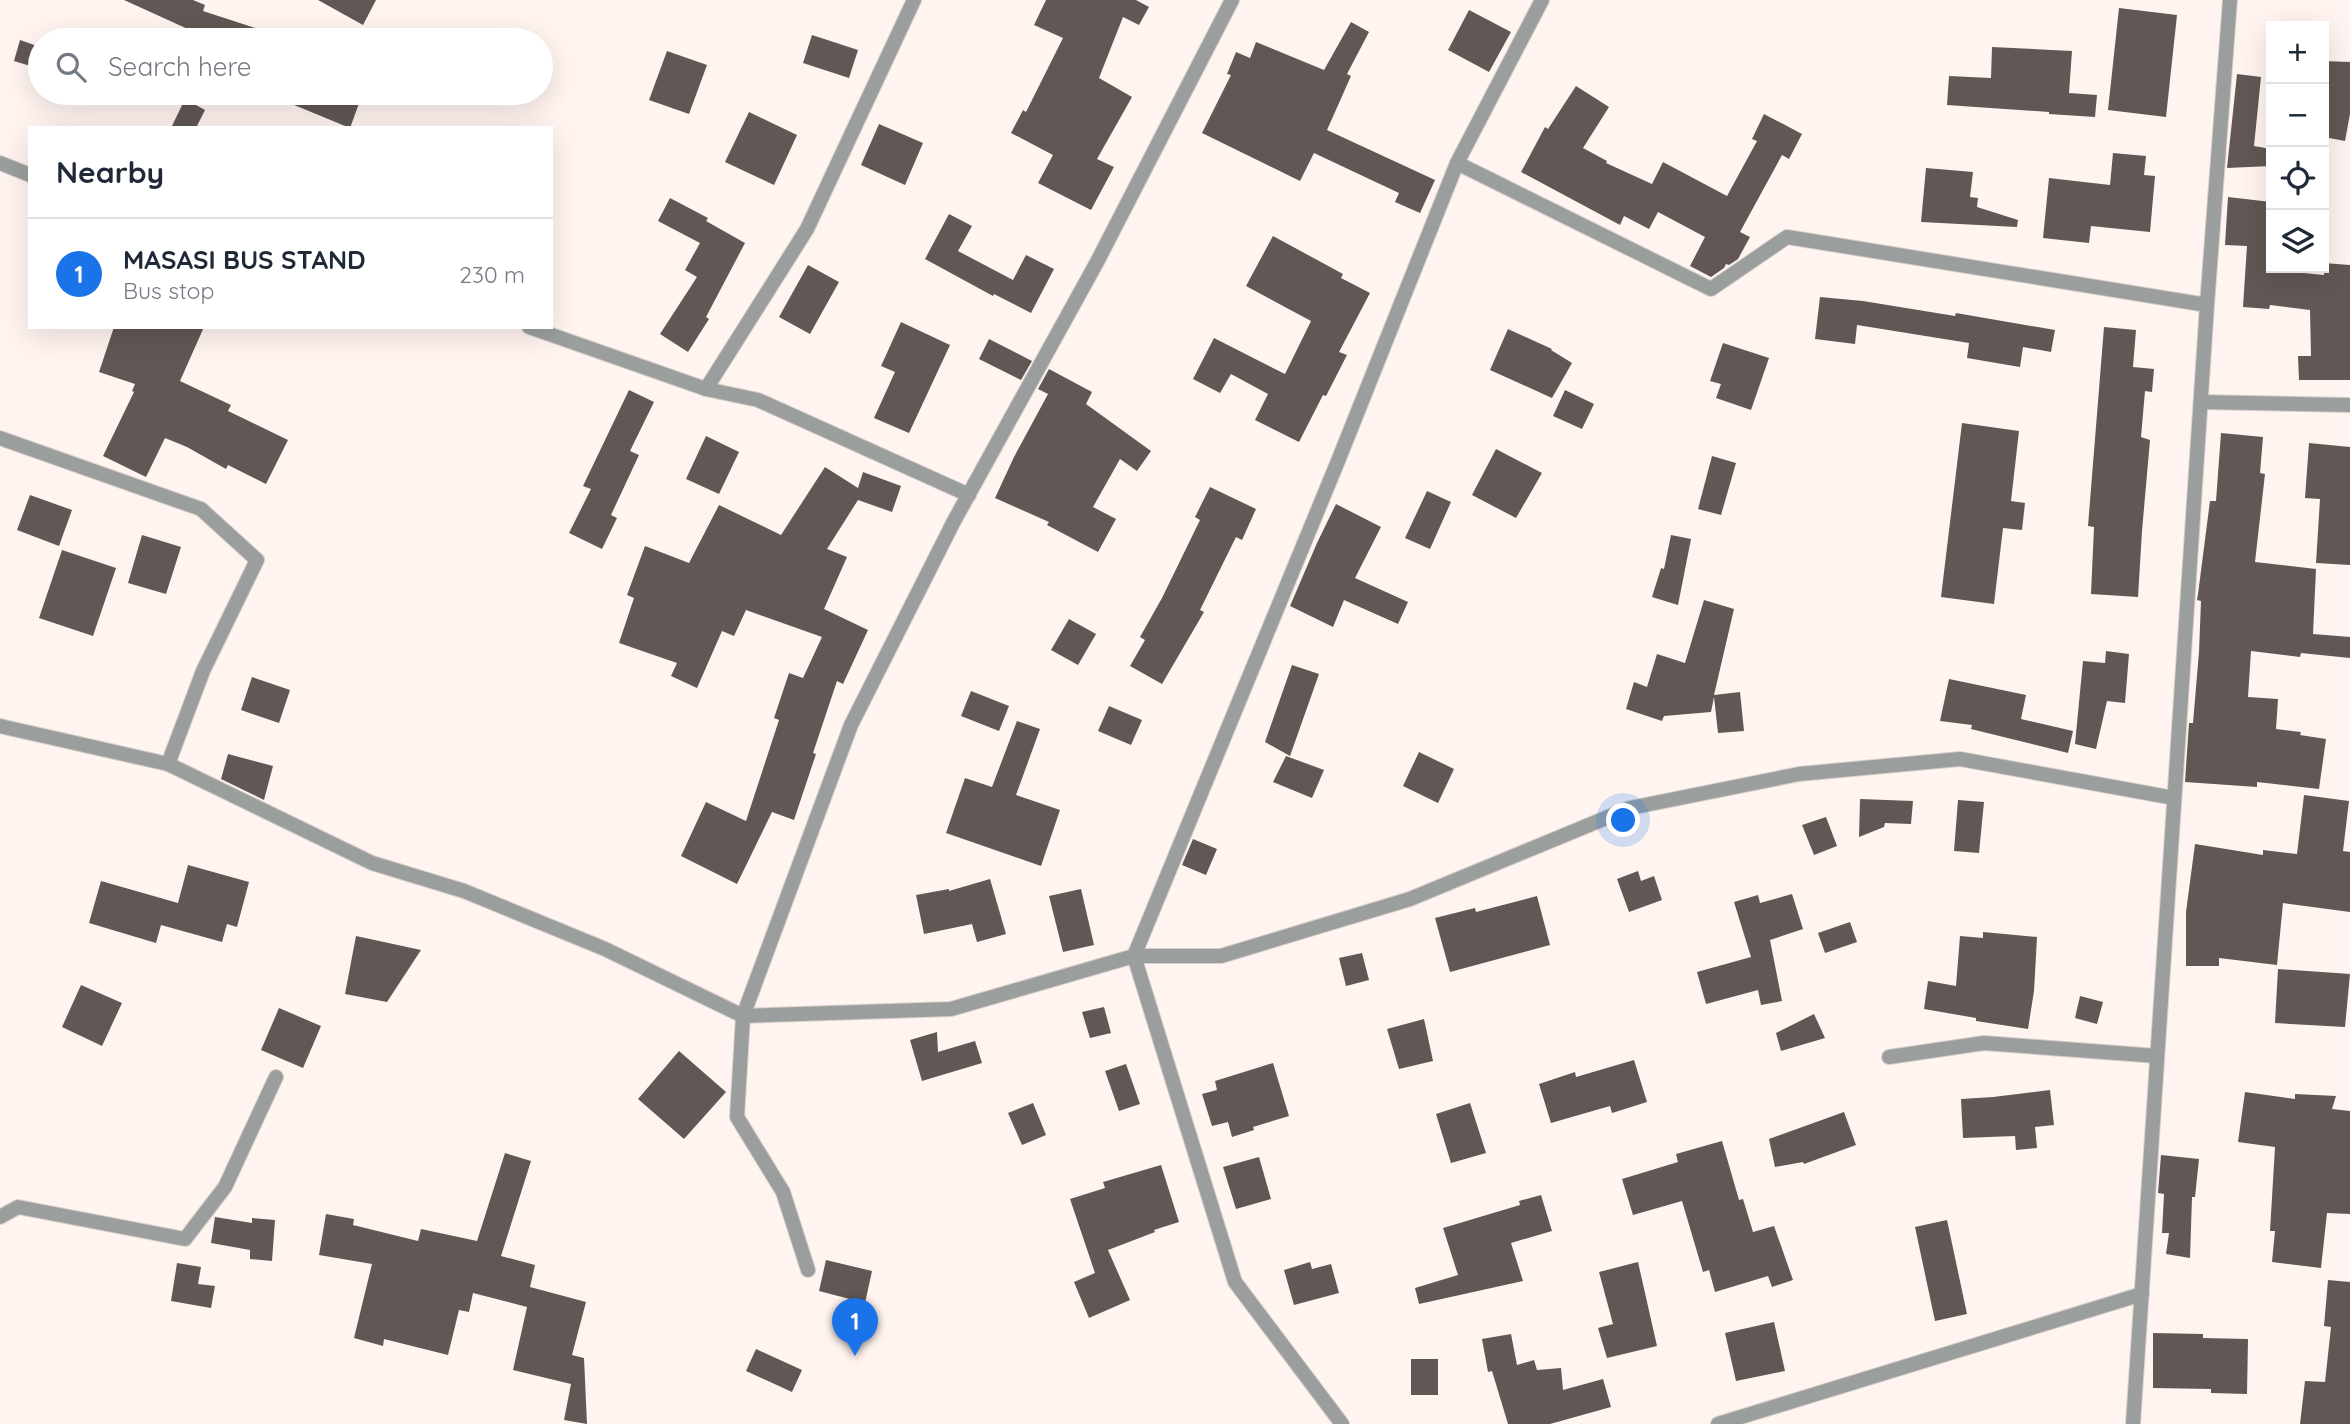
<!DOCTYPE html>
<meta charset="utf-8">
<style>
:root{--surface:#fff;--page:#f6f6f7;--text:#1f2937;--muted:#747a83;--line:#e0e1e3;--accent:#1a73e8}
body{margin:0;font-family:Quicksand,sans-serif;background:var(--page);color:var(--text)}
.controls{position:absolute;right:21px;top:21px;display:grid;overflow:hidden;border-radius:0px;box-shadow:0 7px 28px #0002}
.controls button{width:63px;height:63px;display:grid;place-items:center;padding:0;border:0;border-bottom:2px solid var(--line);background:var(--surface);color:var(--text);font:35px sans-serif}
.you{position:absolute;left:1624px;top:821px;width:24px;height:24px;margin:-18px;border:5px solid #fff;border-radius:50%;background:#1a73e8;box-shadow:0 0 0 10px #1a73e833}
.badge{display:grid;place-items:center;width:46px;height:46px;border-radius:50%;background:var(--accent);color:#fff;font-size:23px;font-weight:700}
.pin{position:absolute;translate:-50% -58px;filter:drop-shadow(0 2px 4px #0008)}
.pin::after{content:'';position:absolute;top:37px;width:24px;height:21px;background:inherit;clip-path:polygon(0 0,100% 0,50% 100%)}
.list{margin:0;padding:0;list-style:none}
h2{display:flex;justify-content:space-between;align-items:center;height:91px;margin:0;padding:0 28px;font-size:30px}
h2 small{font-size:23px;font-weight:400;color:var(--muted)}
.list li{display:grid;grid-template-columns:46px 1fr auto;gap:21px;align-items:center;box-sizing:border-box;height:112px;padding:0 28px;border-top:2px solid var(--line)}
.list b{display:block;font-size:26px;white-space:nowrap}
.list p{margin:0;font-size:23px;white-space:nowrap;color:var(--muted)}
.list em{font-size:23px;font-style:normal;color:var(--muted)}
.icon{flex:none;width:38px;height:38px;fill:none;stroke:currentColor;stroke-width:2;stroke-linecap:round;stroke-linejoin:round}
.map{position:relative;flex:none;width:2350px;height:1424px;overflow:hidden}
.search{position:absolute;background:var(--surface);box-shadow:0 7px 28px #0002;left:28px;top:28px;width:525px;height:77px;display:flex;align-items:center;gap:18px;box-sizing:border-box;padding:0 24px;border-radius:38px;color:var(--muted);font-size:26px}
.panel{position:absolute;background:var(--surface);box-shadow:0 7px 28px #0002;left:28px;top:126px;width:525px;height:203px;border-radius:0px}
.map>svg:first-child{display:block}
.building{fill:#615855}
.lines{fill:none;stroke-linecap:round;stroke-linejoin:round}
.minor-casing{stroke:#d9cfcb;stroke-width:16}
.minor{stroke:#9a9f9e;stroke-width:14}
</style>
<div class="map">
<svg width="2350" height="1424" viewBox="0 0 2350 1424">
<rect width="100%" height="100%" fill="#fff4f0"/>
<g class="building">
<polygon points="124,0 193,0 205,5 203,11 280,36 279,40 212,40"/>
<polygon points="318,0 376,0 363,25"/>
<polygon points="1046,0 1136,0 1149,7 1139,25 1123,17 1099,78 1132,97 1097,159 1114,167 1091,210 1038,183 1053,155 1011,133 1023,110 1026,112 1063,38 1034,25"/>
<polygon points="2119,8 2177,15 2166,117 2108,110"/>
<polygon points="1469,10 1511,32 1489,72 1448,50"/>
<polygon points="1351,22 1369,32 1347,74 1351,76 1327,130 1435,180 1420,213 1395,202 1399,193 1314,153 1300,181 1202,133 1231,75 1227,74 1236,52 1250,58 1256,42 1324,70"/>
<polygon points="812,35 858,50 849,78 803,63"/>
<polygon points="20,40 40,47 40,69 14,61"/>
<polygon points="1992,47 2072,51 2069,93 2097,95 2095,117 2049,114 2049,112 1947,105 1949,76 1991,78"/>
<polygon points="667,51 707,65 689,114 649,100"/>
<polygon points="2324,61 2350,62 2350,114 2345,141 2324,137"/>
<polygon points="2237,74 2261,77 2254,146 2271,149 2271,166 2227,168"/>
<polygon points="1576,86 1609,107 1583,148 1607,161 1606,163 1652,184 1663,162 1727,196 1757,141 1752,139 1764,114 1802,134 1789,159 1782,155 1740,232 1750,237 1738,259 1729,265 1726,264 1724,268 1711,277 1690,266 1705,237 1658,212 1649,229 1624,216 1620,225 1521,172 1545,127 1548,129"/>
<polygon points="265,93 346,93 361,98 350,128"/>
<polygon points="185,99 205,110 196,128 171,128"/>
<polygon points="749,112 797,135 774,185 725,162"/>
<polygon points="879,124 923,143 905,185 861,165"/>
<polygon points="2113,153 2146,156 2144,175 2155,176 2150,232 2091,226 2089,243 2043,238 2049,178 2110,185"/>
<polygon points="1926,168 1973,172 1970,197 1978,198 1977,207 2018,220 2017,227 1921,222"/>
<polygon points="2228,197 2271,202 2273,270 2324,275 2324,263 2350,265 2350,380 2299,380 2298,356 2311,356 2310,310 2270,305 2269,309 2243,307 2247,246 2225,245"/>
<polygon points="670,198 708,218 706,221 745,243 706,317 709,319 688,352 660,334 697,277 685,270 700,243 658,221"/>
<polygon points="949,214 972,226 958,251 1013,280 1026,255 1054,269 1031,313 994,294 993,296 925,259"/>
<polygon points="1273,236 1343,274 1341,278 1370,293 1339,352 1347,355 1326,396 1323,395 1299,442 1255,420 1268,394 1231,374 1220,393 1193,379 1214,338 1285,374 1311,321 1246,286"/>
<polygon points="808,265 839,282 810,334 779,317"/>
<polygon points="1820,297 1863,301 1955,316 1956,313 2055,330 2051,352 2023,347 2020,367 1967,358 1969,343 1857,325 1855,344 1815,339"/>
<polygon points="901,322 950,345 909,433 874,418 895,372 881,366"/>
<polygon points="114,327 204,327 180,381 231,405 228,411 288,440 266,484 228,465 226,469 187,447 165,438 146,477 103,456 134,392 132,391 135,384 99,372"/>
<polygon points="2104,327 2136,330 2133,367 2154,369 2152,392 2145,391 2141,437 2150,440 2142,531 2138,597 2091,594 2094,527 2088,526"/>
<polygon points="1508,329 1552,349 1551,350 1572,363 1552,398 1490,370"/>
<polygon points="989,339 1032,361 1021,380 979,359"/>
<polygon points="1723,343 1769,358 1751,410 1716,398 1721,384 1710,381"/>
<polygon points="1049,369 1092,392 1086,404 1151,451 1137,471 1120,459 1093,507 1116,519 1098,552 1047,525 1049,522 995,498 1014,457 1048,394 1038,389"/>
<polygon points="629,390 654,402 630,451 639,455 611,515 617,518 602,549 569,533 591,489 583,486"/>
<polygon points="1565,390 1594,404 1582,429 1553,416"/>
<polygon points="1962,423 2019,431 2011,501 2025,503 2022,530 2003,528 1994,604 1941,597"/>
<polygon points="2221,433 2263,437 2260,473 2265,474 2255,562 2316,569 2313,634 2350,637 2350,658 2301,653 2300,657 2251,651 2248,697 2278,699 2276,729 2301,732 2300,735 2326,739 2319,789 2257,782 2257,787 2185,782 2189,723 2193,723 2199,652 2201,601 2197,600 2198,594 2210,501 2216,501"/>
<polygon points="706,436 739,452 719,494 686,479"/>
<polygon points="2309,443 2350,447 2350,565 2316,563 2320,499 2305,498"/>
<polygon points="1496,449 1542,473 1516,518 1472,495"/>
<polygon points="1712,456 1736,463 1721,515 1698,509"/>
<polygon points="825,467 858,488 863,472 901,486 892,512 858,500 827,549 847,557 824,609 868,630 843,684 837,681 813,753 816,754 794,820 772,812 737,884 681,856 706,802 746,821 779,720 774,718 789,673 803,678 822,637 746,610 734,636 722,631 697,688 671,676 677,663 619,643 634,598 627,595 645,546 689,563 719,505 781,535"/>
<polygon points="1210,487 1256,509 1242,540 1236,537 1200,610 1204,612 1162,684 1130,666 1145,640 1140,637 1162,598 1200,520 1195,517"/>
<polygon points="1427,491 1451,502 1430,549 1405,538"/>
<polygon points="30,495 72,510 59,546 17,530"/>
<polygon points="1336,504 1381,527 1355,578 1408,602 1398,624 1344,600 1333,627 1290,606 1317,543"/>
<polygon points="142,535 181,547 166,594 128,583"/>
<polygon points="1671,535 1691,539 1678,605 1652,597 1661,568 1664,569"/>
<polygon points="62,550 116,568 93,636 39,618"/>
<polygon points="1704,600 1734,609 1714,695 1740,692 1744,731 1718,733 1714,697 1711,712 1664,716 1662,721 1626,709 1634,682 1647,687 1657,654 1685,663"/>
<polygon points="1069,619 1096,634 1078,665 1051,650"/>
<polygon points="2106,651 2129,654 2125,703 2107,701 2096,749 2075,744 2083,661 2105,663"/>
<polygon points="1292,665 1319,674 1290,756 1265,742"/>
<polygon points="252,677 290,690 279,723 241,710"/>
<polygon points="1949,679 2026,695 2021,719 2073,731 2068,753 1971,729 1972,725 1940,721"/>
<polygon points="971,691 1009,706 999,731 961,716"/>
<polygon points="1109,706 1142,720 1131,745 1098,731"/>
<polygon points="1017,721 1040,729 1016,795 1060,810 1041,866 946,833 965,778 992,787"/>
<polygon points="1419,752 1454,769 1438,803 1403,786"/>
<polygon points="228,754 273,766 264,800 221,779"/>
<polygon points="1286,756 1324,770 1312,798 1273,782"/>
<polygon points="2304,795 2349,801 2343,851 2350,852 2350,912 2283,903 2277,965 2219,958 2219,966 2186,966 2186,912 2195,844 2263,855 2263,850 2297,854"/>
<polygon points="1860,799 1913,801 1911,824 1885,823 1884,827 1859,837"/>
<polygon points="1958,800 1984,802 1979,853 1954,851"/>
<polygon points="1826,817 1837,846 1814,855 1802,825"/>
<polygon points="1193,839 1217,849 1206,875 1182,865"/>
<polygon points="188,865 249,882 237,927 227,924 222,942 161,925 156,943 89,923 101,881 178,903"/>
<polygon points="1638,871 1641,881 1654,876 1662,900 1629,912 1617,879"/>
<polygon points="990,879 1006,934 977,942 972,924 924,934 916,895 949,889 949,891"/>
<polygon points="1081,889 1094,945 1063,952 1049,896"/>
<polygon points="1792,894 1803,929 1770,940 1782,1001 1761,1005 1758,990 1706,1004 1697,972 1751,957 1734,902 1758,895 1760,903"/>
<polygon points="1537,896 1550,945 1450,972 1435,918 1475,908 1476,912"/>
<polygon points="1850,922 1857,942 1825,953 1818,933"/>
<polygon points="1983,932 2037,937 2034,991 2028,1029 1976,1021 1976,1018 1924,1009 1928,981 1956,986 1960,936 1983,938"/>
<polygon points="356,936 421,950 387,1002 345,994"/>
<polygon points="1362,953 1369,980 1346,986 1339,958"/>
<polygon points="2278,969 2350,974 2345,1027 2275,1023"/>
<polygon points="81,985 122,1003 102,1046 62,1027"/>
<polygon points="2080,996 2103,1002 2097,1024 2075,1018"/>
<polygon points="1104,1007 1111,1033 1090,1038 1082,1012"/>
<polygon points="279,1008 321,1026 303,1068 261,1050"/>
<polygon points="1814,1014 1825,1038 1781,1051 1776,1033"/>
<polygon points="1424,1019 1433,1061 1399,1069 1387,1029"/>
<polygon points="937,1032 938,1052 975,1041 982,1063 922,1081 910,1040"/>
<polygon points="679,1051 726,1092 684,1139 638,1099"/>
<polygon points="1634,1060 1647,1102 1612,1113 1610,1106 1551,1123 1539,1084 1575,1072 1576,1077"/>
<polygon points="1273,1063 1289,1116 1253,1127 1254,1130 1232,1137 1228,1122 1212,1126 1202,1094 1217,1090 1215,1081"/>
<polygon points="1126,1064 1140,1104 1119,1111 1105,1071"/>
<polygon points="2050,1090 2054,1125 2035,1127 2037,1148 2016,1150 2015,1136 1963,1138 1961,1099 1993,1097"/>
<polygon points="2245,1092 2295,1099 2295,1094 2336,1096 2332,1109 2350,1111 2350,1214 2327,1213 2321,1268 2272,1262 2275,1231 2270,1231 2275,1147 2238,1142"/>
<polygon points="1033,1103 1046,1135 1022,1145 1008,1113"/>
<polygon points="1470,1103 1486,1153 1451,1163 1436,1114"/>
<polygon points="1844,1112 1856,1145 1804,1164 1803,1162 1775,1167 1769,1139"/>
<polygon points="1722,1141 1739,1200 1743,1199 1753,1232 1774,1226 1793,1280 1772,1287 1768,1276 1715,1292 1709,1270 1703,1272 1682,1201 1633,1215 1622,1179 1678,1162 1676,1154"/>
<polygon points="505,1153 531,1161 501,1256 535,1265 530,1287 586,1302 572,1355 584,1358 587,1424 564,1420 571,1384 513,1370 527,1307 473,1293 469,1312 459,1310 448,1355 384,1339 383,1346 354,1338 372,1264 319,1255 326,1214 354,1219 353,1225 418,1241 421,1229 477,1241"/>
<polygon points="2161,1155 2199,1159 2195,1197 2192,1197 2190,1258 2166,1254 2169,1233 2162,1233 2164,1194 2158,1193"/>
<polygon points="1259,1157 1271,1199 1236,1209 1223,1167"/>
<polygon points="1161,1165 1179,1222 1154,1230 1155,1232 1108,1250 1130,1300 1089,1318 1074,1282 1095,1273 1070,1199 1105,1188 1103,1182"/>
<polygon points="1541,1195 1552,1231 1511,1243 1523,1281 1419,1304 1415,1288 1458,1275 1443,1228 1520,1205 1519,1201"/>
<polygon points="215,1217 252,1223 252,1218 275,1220 272,1261 250,1259 250,1250 211,1243"/>
<polygon points="1947,1220 1967,1314 1935,1321 1915,1227"/>
<polygon points="826,1260 872,1271 865,1303 819,1291"/>
<polygon points="1310,1262 1312,1269 1331,1264 1339,1293 1294,1305 1284,1270"/>
<polygon points="1638,1262 1657,1346 1607,1358 1598,1328 1613,1324 1599,1272"/>
<polygon points="177,1263 201,1267 198,1284 215,1286 211,1308 171,1301"/>
<polygon points="2328,1280 2350,1282 2350,1424 2300,1424 2305,1381 2325,1382 2331,1327 2324,1326"/>
<polygon points="1774,1322 1785,1371 1736,1381 1725,1333"/>
<polygon points="2153,1333 2203,1334 2203,1338 2248,1339 2247,1394 2211,1393 2211,1389 2153,1388"/>
<polygon points="1511,1334 1517,1365 1534,1360 1537,1370 1561,1368 1563,1390 1603,1379 1611,1407 1550,1424 1508,1424 1492,1371 1488,1372 1482,1339"/>
<polygon points="756,1349 802,1370 792,1392 746,1371"/>
<rect x="1411" y="1359" width="27" height="36"/>
</g>
<g class="lines">
<defs>
<g id="minor">
<polyline points="1232,0 1097,262 954,521 851,725 743,1016 951,1009 1134,956 1221,956 1410,899 1630,808 1799,774 1960,759 2174,798"/>
<polyline points="0,163 30,175"/>
<polyline points="1457,163 1711,289 1787,237 2207,305"/>
<polyline points="529,327 706,389 758,400 969,495"/>
<polyline points="706,389 807,229 914,0"/>
<polyline points="2201,402 2350,405"/>
<polyline points="0,438 201,509 257,560 203,671 168,764"/>
<polyline points="0,726 168,764 372,863 464,891 605,949 743,1016 737,1117 783,1192 808,1270"/>
<polyline points="1889,1057 1984,1043 2157,1056"/>
<polyline points="0,1217 18,1207 185,1239 225,1187 276,1077"/>
<polyline points="1342,1424 1235,1282 1134,956 1338,461 1457,163 1542,0"/>
<polyline points="1718,1424 2142,1294"/>
<polyline points="2133,1424 2207,305 2230,0"/>
</g>
</defs>
<use href="#minor" class="minor-casing"/>
<use href="#minor" class="minor"/>
</g>
</svg>
<div class="controls">
<button>+</button>
<button>−</button>
<button><svg class="icon" aria-label="locate" viewBox="0 0 24 24"><circle cx="12" cy="12" r="6"/><path d="M12 2v4M12 18v4M2 12h4M18 12h4"/></svg></button>
<button><svg class="icon" aria-label="layers" viewBox="0 0 24 24"><path d="M12 4l9 5-9 5-9-5zM3 14l9 5 9-5"/></svg></button>
</div>
<div class="you"></div>
<div class="pin badge" style="left:855px;top:1356px">1</div>
<div class="search"><svg class="icon" aria-label="search" viewBox="0 0 24 24"><circle cx="10" cy="10" r="6"/><path d="M15 15l6 6"/></svg>Search here</div>
<section class="panel">
<h2>Nearby<small></small></h2>
<ul class="list">
<li><span class="badge">1</span><div><b>MASASI BUS STAND</b><p>Bus stop</p></div><em>230 m</em></li>
</ul>
</section>
</div>
